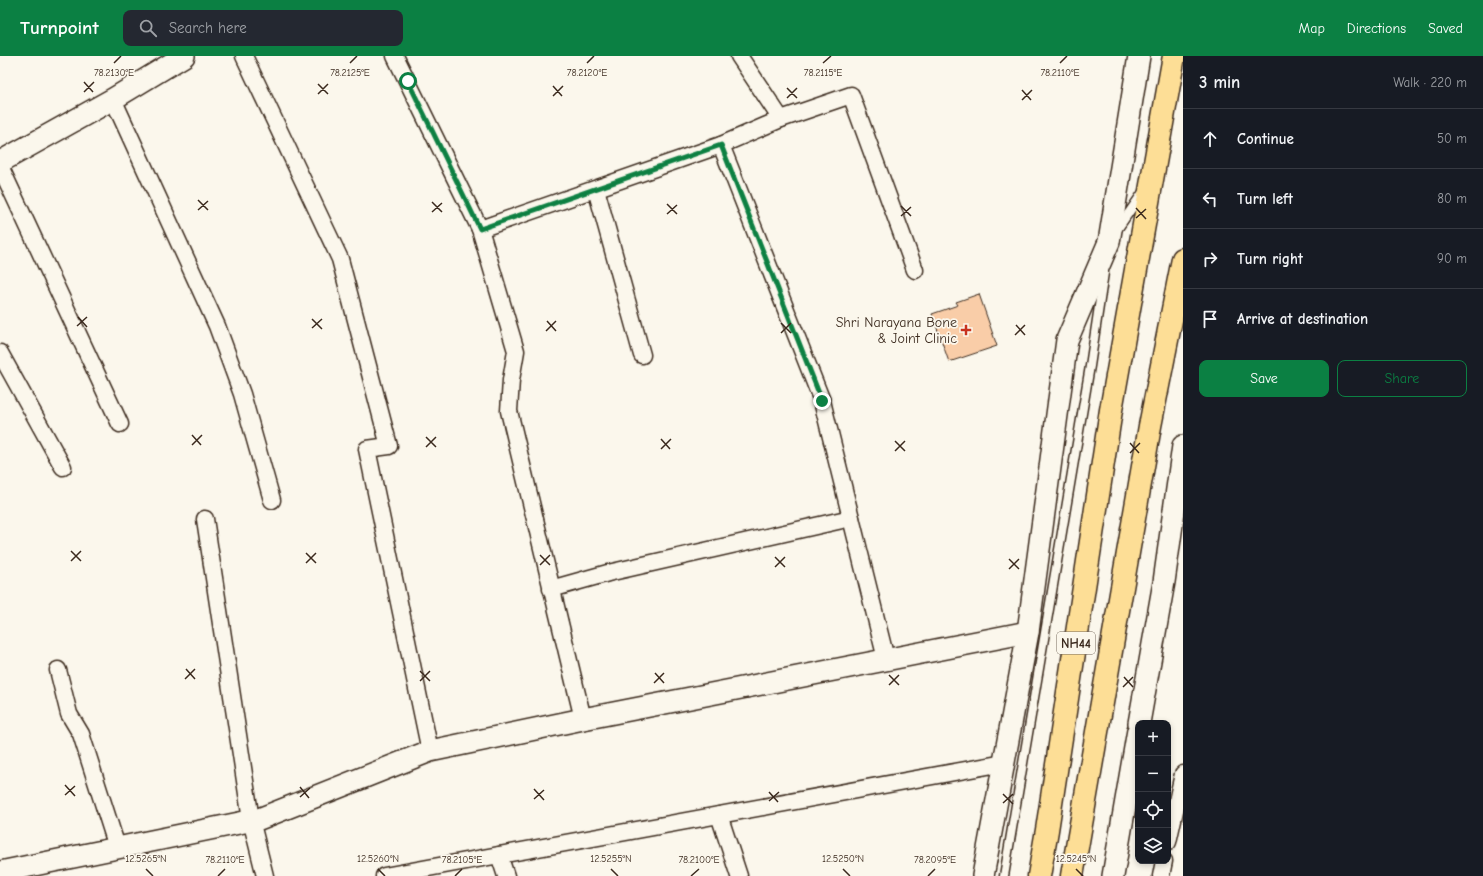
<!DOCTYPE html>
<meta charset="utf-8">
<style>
:root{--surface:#171b24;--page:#242831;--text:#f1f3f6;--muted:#9ea1a6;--line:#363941;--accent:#0b8043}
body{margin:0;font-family:"Comic Neue",sans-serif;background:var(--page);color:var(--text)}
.controls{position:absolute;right:12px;bottom:12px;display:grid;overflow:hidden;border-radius:8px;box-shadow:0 2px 6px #0003}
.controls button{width:36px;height:36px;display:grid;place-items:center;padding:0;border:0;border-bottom:1px solid var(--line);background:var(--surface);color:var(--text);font:20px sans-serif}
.stop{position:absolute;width:12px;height:12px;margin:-9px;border:3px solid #0b8043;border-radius:50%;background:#fff}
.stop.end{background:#0b8043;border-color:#fff;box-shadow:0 1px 4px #0008}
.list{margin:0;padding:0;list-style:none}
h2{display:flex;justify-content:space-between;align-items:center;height:52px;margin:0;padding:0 16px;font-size:17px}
h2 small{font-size:13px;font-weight:400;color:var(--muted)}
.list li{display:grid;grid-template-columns:26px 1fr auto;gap:12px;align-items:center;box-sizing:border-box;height:60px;padding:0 16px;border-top:1px solid var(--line)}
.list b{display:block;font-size:15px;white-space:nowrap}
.list em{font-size:13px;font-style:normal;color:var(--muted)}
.actions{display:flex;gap:8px;padding:12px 16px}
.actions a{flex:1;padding:9px 0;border:1px solid var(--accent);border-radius:8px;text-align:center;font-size:14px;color:var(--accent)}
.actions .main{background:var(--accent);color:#fff}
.icon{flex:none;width:22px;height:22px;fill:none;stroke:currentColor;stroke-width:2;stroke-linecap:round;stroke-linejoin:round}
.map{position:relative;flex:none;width:1183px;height:820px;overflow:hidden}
header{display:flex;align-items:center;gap:24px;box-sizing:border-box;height:56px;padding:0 20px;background:var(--accent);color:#fff}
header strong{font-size:19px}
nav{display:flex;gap:22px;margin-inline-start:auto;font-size:14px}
.search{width:280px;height:36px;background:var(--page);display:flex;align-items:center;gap:10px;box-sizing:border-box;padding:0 14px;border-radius:8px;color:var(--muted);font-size:15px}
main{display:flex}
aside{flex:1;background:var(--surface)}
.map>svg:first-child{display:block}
.building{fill:#f9cda8;stroke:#3b2a1e}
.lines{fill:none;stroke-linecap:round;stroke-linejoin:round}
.service-casing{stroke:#3b2a1e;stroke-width:11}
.minor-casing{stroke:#3b2a1e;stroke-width:19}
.tertiary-casing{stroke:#3b2a1e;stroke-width:24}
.trunk-casing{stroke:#3b2a1e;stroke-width:25}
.service{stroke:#fbf7ec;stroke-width:8}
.minor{stroke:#fbf7ec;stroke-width:16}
.tertiary{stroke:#fbf7ec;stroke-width:21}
.trunk{stroke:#fdde96;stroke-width:22}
.route{stroke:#0b8043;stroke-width:5}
.ticks{fill:none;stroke:#3b2a1e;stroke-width:1.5}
.poi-dot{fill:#c8321e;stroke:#fbf7ec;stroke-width:1.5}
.labels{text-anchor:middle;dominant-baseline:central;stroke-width:3.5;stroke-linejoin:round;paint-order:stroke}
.shield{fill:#fbf7ec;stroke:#75685c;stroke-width:1}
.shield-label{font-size:13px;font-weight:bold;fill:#3b2a1e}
.poi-label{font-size:14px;fill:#3b2a1e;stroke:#fbf7ec;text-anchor:end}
.ticks-label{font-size:10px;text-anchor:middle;fill:#3b2a1e;stroke:#fbf7ec;stroke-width:3.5;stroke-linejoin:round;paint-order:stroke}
</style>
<header>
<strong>Turnpoint</strong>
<div class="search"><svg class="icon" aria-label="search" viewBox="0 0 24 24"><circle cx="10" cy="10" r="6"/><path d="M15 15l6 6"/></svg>Search here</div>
<nav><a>Map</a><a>Directions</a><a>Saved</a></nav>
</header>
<main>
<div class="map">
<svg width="1183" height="820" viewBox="0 0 1183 820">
<rect width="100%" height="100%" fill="#fbf7ec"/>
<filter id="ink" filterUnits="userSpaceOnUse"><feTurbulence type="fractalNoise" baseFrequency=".025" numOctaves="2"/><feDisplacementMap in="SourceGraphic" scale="8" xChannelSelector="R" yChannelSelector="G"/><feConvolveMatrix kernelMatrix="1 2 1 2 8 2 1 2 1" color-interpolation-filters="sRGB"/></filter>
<g filter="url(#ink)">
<polygon class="building" points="979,238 997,290 949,306 932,258 958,249 956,246"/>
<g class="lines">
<defs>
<g id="service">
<polyline points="1117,174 1143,136"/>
<polyline points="1004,820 1090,310 1104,217"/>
</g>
<g id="minor">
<polyline points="244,0 340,203 389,390 367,393 430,695"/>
<polyline points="395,0 480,173 516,295 511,324 509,355 583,663"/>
<polyline points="739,0 781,63 721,89 822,345 886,603"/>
<polyline points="113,43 217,270 242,338 272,444"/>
<polyline points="781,63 851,39 915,214"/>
<polyline points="0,110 120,368"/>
<polyline points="596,133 642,299"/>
<polyline points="480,173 721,89"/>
<polyline points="0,297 63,411"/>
<polyline points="205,463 251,764 265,820"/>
<polyline points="551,533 608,517 851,462"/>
<polyline points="58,614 69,658 81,678 117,791"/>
<polyline points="719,759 739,820"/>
<polyline points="1168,786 1183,718"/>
<polyline points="499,799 506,820"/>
<polyline points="384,820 1004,707"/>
<polyline points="1161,820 1164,805"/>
</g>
<g id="tertiary">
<polyline points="0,106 113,43 184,0"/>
<polyline points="1139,667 1164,526 1183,390"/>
<polyline points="0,816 259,763 430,695 583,663 1028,576"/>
<polyline points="983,820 1028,576 1067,284 1109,186 1139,0"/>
<polyline points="1113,820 1138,674"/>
</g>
<g id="trunk">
<polyline points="1039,820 1047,774 1111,354 1174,0"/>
<polyline points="1072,820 1150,370 1183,203"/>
</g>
</defs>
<use href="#service" class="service-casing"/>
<use href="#minor" class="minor-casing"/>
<use href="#tertiary" class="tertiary-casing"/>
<use href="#trunk" class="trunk-casing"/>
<use href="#service" class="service"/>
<use href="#minor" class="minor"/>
<use href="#tertiary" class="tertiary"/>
<use href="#trunk" class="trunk"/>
</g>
</g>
<g class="lines" filter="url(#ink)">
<polyline class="route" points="408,25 480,173 721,89 822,345"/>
</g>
<path class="ticks" d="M 114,7 L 121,0M 350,7 L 357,0M 587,7 L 594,0M 823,7 L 831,0M 1060,7 L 1067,0M 84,26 L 93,36M 318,28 L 328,38M 553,30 L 562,40M 787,32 L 797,42M 1022,34 L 1031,44M 84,36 L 94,26M 318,38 L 328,28M 553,40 L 563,30M 787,42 L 797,32M 1022,44 L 1032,34M 198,144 L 208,154M 432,146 L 442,156M 667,148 L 677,158M 901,150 L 911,160M 1136,152 L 1146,163M 198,154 L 208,145M 432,156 L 442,147M 667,158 L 677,149M 901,160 L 911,151M 1136,162 L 1146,153M 78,261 L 87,271M 312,263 L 322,273M 547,265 L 556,275M 781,267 L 791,277M 1016,269 L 1025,279M 77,270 L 87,261M 312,272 L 322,263M 546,275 L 556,265M 781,277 L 791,267M 1015,279 L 1025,269M 192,379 L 201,389M 426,381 L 436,391M 661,383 L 670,393M 895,385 L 905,395M 1130,387 L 1139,397M 192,389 L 202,379M 426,391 L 436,381M 661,393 L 671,383M 895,395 L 905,385M 1130,397 L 1140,387M 71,495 L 81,505M 306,497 L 316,507M 540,499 L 550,509M 775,501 L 785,511M 1009,503 L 1019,513M 71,505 L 81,495M 306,507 L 316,497M 540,509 L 550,499M 775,511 L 785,501M 1009,513 L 1019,503M 186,613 L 195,623M 420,615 L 430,625M 655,617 L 664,627M 889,619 L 899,629M 1124,621 L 1133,631M 185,623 L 195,613M 420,625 L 430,615M 654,627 L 664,617M 889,629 L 899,619M 1123,631 L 1133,621M 65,729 L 75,740M 300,731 L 309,742M 534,733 L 544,744M 769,736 L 778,746M 1003,738 L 1013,748M 65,739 L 75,730M 300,741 L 310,732M 534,743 L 544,734M 769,745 L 779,736M 1003,747 L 1013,738M 146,813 L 153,820M 378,813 L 385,820M 611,813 L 618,820M 843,813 L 850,820M 1076,813 L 1083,820M 218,820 L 225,813M 455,820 L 462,813M 691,820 L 699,813M 928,820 L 935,813"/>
<path class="poi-dot" d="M964 268h4v4h4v4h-4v4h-4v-4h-4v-4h4z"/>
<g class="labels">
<rect class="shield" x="1057" y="576" width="38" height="22" rx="3"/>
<g class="shield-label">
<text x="1076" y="587">NH44</text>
</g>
<g class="poi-label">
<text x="957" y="266">Shri Narayana Bone<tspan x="957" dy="16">&amp; Joint Clinic</tspan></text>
</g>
</g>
<g class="ticks-label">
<text x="114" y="20">78.2130°E</text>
<text x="350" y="20">78.2125°E</text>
<text x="587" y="20">78.2120°E</text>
<text x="823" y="20">78.2115°E</text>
<text x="1060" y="20">78.2110°E</text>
<text x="146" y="806">12.5265°N</text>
<text x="378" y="806">12.5260°N</text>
<text x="611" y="806">12.5255°N</text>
<text x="843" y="806">12.5250°N</text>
<text x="1076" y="806">12.5245°N</text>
<text x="225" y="807">78.2110°E</text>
<text x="462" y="807">78.2105°E</text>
<text x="699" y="807">78.2100°E</text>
<text x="935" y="807">78.2095°E</text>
</g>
</svg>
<div class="controls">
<button>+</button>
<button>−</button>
<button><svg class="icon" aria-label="locate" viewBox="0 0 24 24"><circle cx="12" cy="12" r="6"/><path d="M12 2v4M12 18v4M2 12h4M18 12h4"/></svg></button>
<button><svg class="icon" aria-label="layers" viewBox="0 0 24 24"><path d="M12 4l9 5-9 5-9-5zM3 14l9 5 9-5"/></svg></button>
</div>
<div class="stop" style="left:408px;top:25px"></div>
<div class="stop end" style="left:822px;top:345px"></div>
</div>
<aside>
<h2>3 min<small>Walk · 220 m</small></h2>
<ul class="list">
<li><svg class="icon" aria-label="ahead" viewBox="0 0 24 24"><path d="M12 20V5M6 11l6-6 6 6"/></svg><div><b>Continue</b></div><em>50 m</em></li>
<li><svg class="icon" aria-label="left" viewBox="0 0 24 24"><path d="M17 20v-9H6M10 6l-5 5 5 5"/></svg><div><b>Turn left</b></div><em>80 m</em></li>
<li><svg class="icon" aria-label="right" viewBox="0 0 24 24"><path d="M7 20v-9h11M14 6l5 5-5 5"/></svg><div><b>Turn right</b></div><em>90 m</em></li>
<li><svg class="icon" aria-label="arrive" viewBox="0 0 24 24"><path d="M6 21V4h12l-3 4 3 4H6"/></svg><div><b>Arrive at destination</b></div></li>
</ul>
<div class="actions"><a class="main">Save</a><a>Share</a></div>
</aside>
</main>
